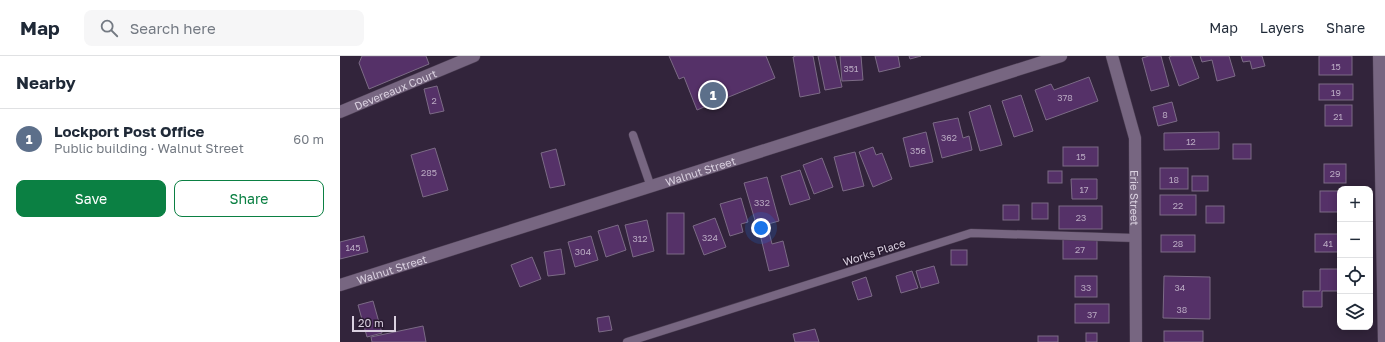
<!DOCTYPE html>
<meta charset="utf-8">
<style>
:root{--surface:#fff;--page:#f6f6f7;--text:#1f2937;--muted:#747a83;--line:#e0e1e3;--accent:#0b8043}
body{margin:0;font-family:"Golos Text",sans-serif;background:var(--page);color:var(--text)}
.controls{position:absolute;right:12px;bottom:12px;display:grid;overflow:hidden;border-radius:8px;box-shadow:0 2px 10px #0003}
.controls button{width:36px;height:36px;display:grid;place-items:center;padding:0;border:0;border-bottom:1px solid var(--line);background:var(--surface);color:var(--text);font:20px sans-serif}
.scale{position:absolute;left:12px;bottom:10px;width:44px;box-sizing:border-box;padding-left:4px;border:2px solid #dad1e0;border-top:0;font-size:11px;line-height:14px;white-space:nowrap;color:#dad1e0;-webkit-text-stroke:3px #281a30;paint-order:stroke}
.you{position:absolute;left:421px;top:172px;width:14px;height:14px;margin:-10px;border:3px solid #fff;border-radius:50%;background:#1a73e8;box-shadow:0 0 0 6px #1a73e833}
.badge{display:grid;place-items:center;width:26px;height:26px;border-radius:50%;background:var(--accent);color:#fff;font-size:13px;font-weight:700}
.pin{position:absolute;translate:-50% -50%;border:2px solid #fff;box-shadow:0 1px 4px #0006}
.list{margin:0;padding:0;list-style:none}
h2{display:flex;justify-content:space-between;align-items:center;height:52px;margin:0;padding:0 16px;font-size:17px}
h2 small{font-size:13px;font-weight:400;color:var(--muted)}
.list li{display:grid;grid-template-columns:26px 1fr auto;gap:12px;align-items:center;box-sizing:border-box;height:60px;padding:0 16px;border-top:1px solid var(--line)}
.list b{display:block;font-size:15px;white-space:nowrap}
.list p{margin:0;font-size:13px;white-space:nowrap;color:var(--muted)}
.list em{font-size:13px;font-style:normal;color:var(--muted)}
.actions{display:flex;gap:8px;padding:12px 16px}
.actions a{flex:1;padding:9px 0;border:1px solid var(--accent);border-radius:8px;text-align:center;font-size:14px;color:var(--accent)}
.actions .main{background:var(--accent);color:#fff}
.icon{flex:none;width:22px;height:22px;fill:none;stroke:currentColor;stroke-width:2;stroke-linecap:round;stroke-linejoin:round}
.map{position:relative;flex:none;width:1045px;height:286px;overflow:hidden}
header{display:flex;align-items:center;gap:24px;box-sizing:border-box;height:56px;padding:0 20px;background:var(--surface);border-bottom:1px solid var(--line)}
header strong{font-size:19px}
nav{display:flex;gap:22px;margin-inline-start:auto;font-size:14px}
.search{width:280px;height:36px;background:var(--page);display:flex;align-items:center;gap:10px;box-sizing:border-box;padding:0 14px;border-radius:8px;color:var(--muted);font-size:15px}
main{display:flex}
aside{flex:1;background:var(--surface)}
.map>svg:first-child{display:block}
.building{fill:#553168;stroke:#7c6b86}
.lines{fill:none;stroke-linecap:round;stroke-linejoin:round}
.lane-casing{stroke:#4c3f53;stroke-width:9}
.street-casing{stroke:#4c3f53;stroke-width:13}
.lane{stroke:#776681;stroke-width:8}
.street{stroke:#776681;stroke-width:12}
.labels{text-anchor:middle;dominant-baseline:central;stroke-width:3;stroke-linejoin:round;paint-order:stroke}
.number-label{font-size:9px;fill:#b9a9c2}
.street-label{font-size:11px;fill:#dad1e0;stroke:#281a30}
</style>
<header>
<strong>Map</strong>
<div class="search"><svg class="icon" aria-label="search" viewBox="0 0 24 24"><circle cx="10" cy="10" r="6"/><path d="M15 15l6 6"/></svg>Search here</div>
<nav><a>Map</a><a>Layers</a><a>Share</a></nav>
</header>
<main>
<aside>
<h2>Nearby<small></small></h2>
<ul class="list">
<li><span class="badge" style="background:#5c6f8a">1</span><div><b>Lockport Post Office</b><p>Public building · Walnut Street</p></div><em>60 m</em></li>
</ul>
<div class="actions"><a class="main">Save</a><a>Share</a></div>
</aside>
<div class="map">
<svg width="1045" height="286" viewBox="0 0 1045 286">
<rect width="100%" height="100%" fill="#32243b"/>
<g class="building">
<polygon points="22,0 86,0 89,8 29,33 19,7"/>
<polygon points="329,0 426,0 435,22 357,54 344,21 339,23"/>
<polygon points="456,0 473,0 480,37 460,41 453,1"/>
<polygon points="478,0 495,0 502,31 485,34"/>
<polygon points="500,0 521,0 523,24 502,25"/>
<polygon points="535,0 558,0 560,11 539,16"/>
<polygon points="569,0 581,0 570,3"/>
<polygon points="809,0 821,0 829,30 811,35 802,2"/>
<polygon points="832,0 851,0 859,22 839,30 829,1"/>
<polygon points="860,0 889,0 895,20 877,25 872,4 862,6"/>
<polygon points="901,0 922,0 925,10 912,13 910,5 903,6"/>
<rect x="979" y="0" width="33" height="19"/>
<polygon points="749,21 758,45 706,64 695,34 711,28 714,34"/>
<rect x="979" y="28" width="34" height="16"/>
<polygon points="97,30 104,55 90,58 84,33"/>
<polygon points="681,39 693,75 674,81 662,45"/>
<polygon points="832,46 837,65 818,70 813,51"/>
<polygon points="650,49 662,89 640,95 629,56"/>
<rect x="985" y="49" width="27" height="21"/>
<polygon points="618,62 623,82 629,80 632,94 602,102 593,67"/>
<polygon points="586,76 593,106 570,111 563,82"/>
<polygon points="879,76 879,93 824,94 824,77"/>
<rect x="893" y="88" width="18" height="15"/>
<polygon points="533,91 536,99 542,97 552,123 533,131 519,96"/>
<rect x="723" y="91" width="35" height="19"/>
<polygon points="95,92 108,134 83,141 71,99"/>
<polygon points="216,93 225,129 210,132 201,97"/>
<polygon points="515,96 524,130 503,135 494,101"/>
<polygon points="482,102 493,131 474,138 463,109"/>
<rect x="984" y="108" width="22" height="19"/>
<rect x="820" y="112" width="28" height="21"/>
<polygon points="460,114 470,143 450,149 441,120"/>
<rect x="708" y="115" width="14" height="12"/>
<rect x="852" y="120" width="16" height="15"/>
<polygon points="427,121 439,165 417,171 404,127"/>
<polygon points="731,123 757,123 757,143 732,143"/>
<rect x="980" y="135" width="20" height="21"/>
<rect x="820" y="139" width="36" height="20"/>
<polygon points="401,142 408,166 401,168 403,176 390,180 380,148"/>
<rect x="692" y="147" width="16" height="16"/>
<rect x="663" y="149" width="16" height="15"/>
<rect x="719" y="150" width="43" height="23"/>
<rect x="866" y="150" width="18" height="17"/>
<rect x="327" y="157" width="17" height="41"/>
<polygon points="375,162 386,191 364,199 353,170"/>
<polygon points="307,164 314,195 293,201 285,169"/>
<polygon points="278,169 286,194 266,201 258,175"/>
<polygon points="428,172 432,188 443,185 449,210 429,215 419,174"/>
<rect x="975" y="178" width="25" height="18"/>
<rect x="821" y="179" width="34" height="17"/>
<polygon points="24,180 28,196 0,203 0,186"/>
<polygon points="251,180 258,204 235,211 228,186"/>
<rect x="723" y="182" width="34" height="21"/>
<polygon points="221,193 225,218 208,220 204,196"/>
<rect x="611" y="194" width="16" height="15"/>
<polygon points="192,201 201,223 180,231 171,209"/>
<polygon points="594,210 599,227 581,232 576,215"/>
<polygon points="980,213 1000,213 1000,235 982,235 982,251 963,251 963,235 980,235"/>
<polygon points="572,215 578,232 561,237 556,220"/>
<rect x="735" y="220" width="22" height="21"/>
<polygon points="824,220 870,221 870,263 823,262"/>
<polygon points="526,221 532,240 518,244 512,226"/>
<polygon points="33,245 42,277 27,281 18,249"/>
<rect x="735" y="248" width="34" height="19"/>
<polygon points="269,260 272,274 259,276 257,262"/>
<polygon points="83,270 86,286 32,286 31,281"/>
<polygon points="475,273 479,286 455,286 453,278"/>
<rect x="824" y="275" width="39" height="11"/>
<rect x="746" y="277" width="11" height="9"/>
<rect x="698" y="280" width="20" height="6"/>
</g>
<g class="lines">
<defs>
<g id="lane">
<polyline points="293,79 311,131"/>
<polyline points="287,286 631,177 795,182"/>
</g>
<g id="street">
<path id="s1" d="M 772,0 L 795,82 L 796,286"/>
<polyline points="1039,0 1044,286"/>
<path id="s2" d="M 0,56 L 134,0"/>
<path id="s3" d="M 0,229 L 721,0"/>
</g>
</defs>
<use href="#lane" class="lane-casing"/>
<use href="#street" class="street-casing"/>
<use href="#lane" class="lane"/>
<use href="#street" class="street"/>
</g>
<g class="labels">
<g class="number-label">
<text x="996" y="10">15</text>
<text x="511" y="12">351</text>
<text x="996" y="36">19</text>
<text x="725" y="41">378</text>
<text x="94" y="44">2</text>
<text x="825" y="58">8</text>
<text x="998" y="60">21</text>
<text x="609" y="81">362</text>
<text x="851" y="85">12</text>
<text x="578" y="94">356</text>
<text x="741" y="100">15</text>
<text x="89" y="116">285</text>
<text x="995" y="117">29</text>
<text x="834" y="123">18</text>
<text x="744" y="133">17</text>
<text x="422" y="146">332</text>
<text x="838" y="149">22</text>
<text x="741" y="161">23</text>
<text x="370" y="181">324</text>
<text x="300" y="182">312</text>
<text x="838" y="187">28</text>
<text x="988" y="187">41</text>
<text x="13" y="191">145</text>
<text x="740" y="193">27</text>
<text x="243" y="195">304</text>
<text x="746" y="231">33</text>
<text x="840" y="231">34</text>
<text x="842" y="253">38</text>
<text x="752" y="258">37</text>
</g>
<g class="street-label">
<text stroke="none"><textPath href="#s2" startOffset="60">Devereaux Court</textPath></text>
<text stroke="none"><textPath href="#s3" startOffset="378">Walnut Street</textPath></text>
<text stroke="none"><textPath href="#s1" startOffset="145">Erie Street</textPath></text>
<text transform="translate(534 196) rotate(-18)">Works Place</text>
<text stroke="none"><textPath href="#s3" startOffset="54">Walnut Street</textPath></text>
</g>
</g>
</svg>
<div class="controls">
<button>+</button>
<button>−</button>
<button><svg class="icon" aria-label="locate" viewBox="0 0 24 24"><circle cx="12" cy="12" r="6"/><path d="M12 2v4M12 18v4M2 12h4M18 12h4"/></svg></button>
<button><svg class="icon" aria-label="layers" viewBox="0 0 24 24"><path d="M12 4l9 5-9 5-9-5zM3 14l9 5 9-5"/></svg></button>
</div>
<div class="scale">20 m</div>
<div class="you"></div>
<div class="pin badge" style="left:373px;top:39px;background:#5c6f8a">1</div>
</div>
</main>
